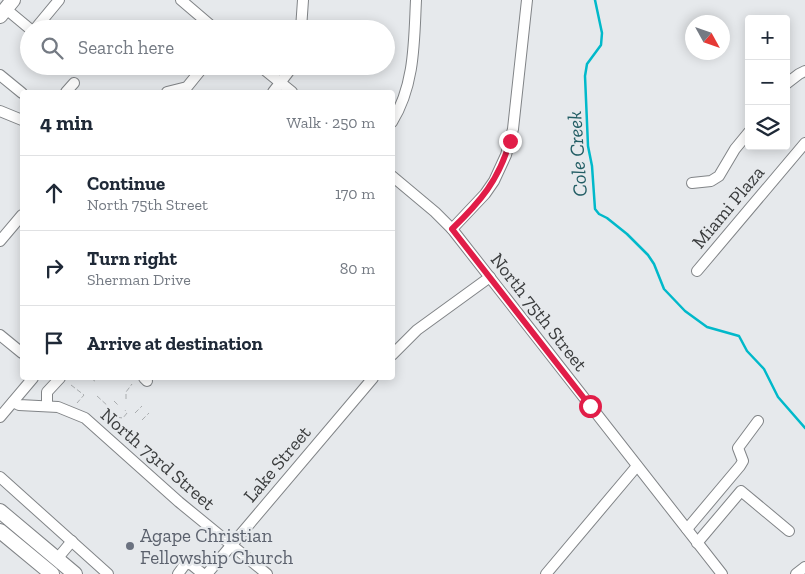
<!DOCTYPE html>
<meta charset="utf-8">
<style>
:root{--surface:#fff;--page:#f2f2f3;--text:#1f2937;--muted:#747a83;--line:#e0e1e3}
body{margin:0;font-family:"Zilla Slab",serif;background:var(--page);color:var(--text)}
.controls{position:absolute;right:15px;top:15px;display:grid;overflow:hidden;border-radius:5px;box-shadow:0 2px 12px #0003}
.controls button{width:45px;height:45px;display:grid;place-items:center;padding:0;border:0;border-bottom:1px solid var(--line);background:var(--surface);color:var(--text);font:25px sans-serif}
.compass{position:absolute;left:685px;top:15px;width:45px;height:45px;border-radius:50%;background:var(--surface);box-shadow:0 2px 12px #0003;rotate:130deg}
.stop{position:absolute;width:15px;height:15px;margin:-11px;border:4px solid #e11d48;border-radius:50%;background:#fff}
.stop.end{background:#e11d48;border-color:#fff;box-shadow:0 1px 5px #0008}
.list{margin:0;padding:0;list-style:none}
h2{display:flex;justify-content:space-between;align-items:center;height:65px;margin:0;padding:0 20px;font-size:21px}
h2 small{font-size:16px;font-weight:400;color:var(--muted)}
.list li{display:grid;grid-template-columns:32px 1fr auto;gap:15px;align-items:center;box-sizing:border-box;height:75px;padding:0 20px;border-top:1px solid var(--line)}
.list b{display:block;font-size:19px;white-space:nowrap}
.list p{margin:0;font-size:16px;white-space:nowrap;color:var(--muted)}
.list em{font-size:16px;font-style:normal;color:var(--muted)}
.icon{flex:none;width:28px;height:28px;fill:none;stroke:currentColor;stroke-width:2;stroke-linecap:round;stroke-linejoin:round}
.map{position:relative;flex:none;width:805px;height:574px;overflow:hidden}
.search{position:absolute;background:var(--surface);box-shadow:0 2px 12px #0003;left:20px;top:20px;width:375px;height:55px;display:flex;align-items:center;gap:12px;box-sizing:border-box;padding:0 18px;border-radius:28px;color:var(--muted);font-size:19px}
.panel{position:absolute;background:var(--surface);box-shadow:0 2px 12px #0003;left:20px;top:90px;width:375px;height:290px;border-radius:5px}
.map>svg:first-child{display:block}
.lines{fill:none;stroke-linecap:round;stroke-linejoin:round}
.stream{stroke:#01b9ca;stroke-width:2.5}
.minor-casing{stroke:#818487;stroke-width:12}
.major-casing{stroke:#818487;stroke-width:16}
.path{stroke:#a9acae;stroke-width:1;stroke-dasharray:5 2.5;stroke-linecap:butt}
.minor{stroke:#fff;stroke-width:10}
.major{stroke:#fff;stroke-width:14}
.route{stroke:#e11d48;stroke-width:6}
.worship-dot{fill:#6b7280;stroke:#e6e9ec;stroke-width:2}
.labels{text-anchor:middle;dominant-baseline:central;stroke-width:4.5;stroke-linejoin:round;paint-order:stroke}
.street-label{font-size:19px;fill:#3b3d3e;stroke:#e6e9ec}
.worship-label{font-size:19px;fill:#5b616d;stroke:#e6e9ec;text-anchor:start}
.water-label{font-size:20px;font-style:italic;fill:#225d64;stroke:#e6e9ec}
</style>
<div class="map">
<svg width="805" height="574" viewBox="0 0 805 574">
<rect width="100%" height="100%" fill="#e6e9ec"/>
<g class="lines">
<polyline class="stream" points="595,0 602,33 601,45 587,64 585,76 588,146 592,166 595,209 599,214 607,218 627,234 648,255 654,264 664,289 685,311 707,327 739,336 747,351 764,369 778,397 805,428"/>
<defs>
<g id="minor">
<polyline points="181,0 215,29"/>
<polyline points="6,9 30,29"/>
<polyline points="35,29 59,0"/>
<polyline points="301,29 303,0"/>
<polyline points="260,66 292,92"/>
<polyline points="0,75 22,93"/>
<polyline points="786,84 799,74 805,71"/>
<polyline points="66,92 74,83"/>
<polyline points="167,92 187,87 204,66"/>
<polyline points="273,92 293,66"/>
<polyline points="0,111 22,120"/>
<path d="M 392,122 C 415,85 414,41 416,0"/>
<polyline points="392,176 435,212 452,229 722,574"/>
<polyline points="692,183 711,181 719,176 735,149 749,132"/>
<polyline points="452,229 485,194 494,181 506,155 513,129 527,0"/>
<polyline points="0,241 22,215"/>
<polyline points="697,271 805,143"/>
<polyline points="0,335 22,353"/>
<polyline points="392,355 417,330 490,277"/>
<polyline points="144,378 147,381"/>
<polyline points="13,402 19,405 58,407 85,418 179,502 267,574"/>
<polyline points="47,406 47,392 60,378"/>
<polyline points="0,417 33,378"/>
<polyline points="0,477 108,574"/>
<polyline points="687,529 740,466 743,461 738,448 758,421"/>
<polyline points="697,543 741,491 789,531"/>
<polyline points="57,559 72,541"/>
<polyline points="178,574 186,563 192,565 203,574"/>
<polyline points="207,574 373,378"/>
<polyline points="546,574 637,466"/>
<polyline points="796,574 805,567"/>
</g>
<g id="major">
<polyline points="0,16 13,0"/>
<polyline points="0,511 75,574"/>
<polyline points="0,531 52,574"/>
</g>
</defs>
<use href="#minor" class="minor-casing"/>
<use href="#major" class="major-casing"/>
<g class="path">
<polyline points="91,378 96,382"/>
<polyline points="71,385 84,395 77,403"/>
<polyline points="97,396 109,407 115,417 123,418 127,413 125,410"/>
<polyline points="126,399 126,392 132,384"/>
<polyline points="114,401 119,406"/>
<polyline points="135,413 142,406"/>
<polyline points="142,420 149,413"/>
</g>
<use href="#minor" class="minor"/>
<use href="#major" class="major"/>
</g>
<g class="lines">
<path class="route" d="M 510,141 C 499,180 480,202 452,229 L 590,406"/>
</g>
<circle class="worship-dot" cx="130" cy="546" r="5"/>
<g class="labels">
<g class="street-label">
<text transform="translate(728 207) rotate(-50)">Miami Plaza</text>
<text transform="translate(539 312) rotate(52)">North 75th Street</text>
<text transform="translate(158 459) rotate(41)">North 73rd Street</text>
<text transform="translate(277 464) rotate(-50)">Lake Street</text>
</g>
<g class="worship-label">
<text x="140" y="535">Agape Christian<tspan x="140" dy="22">Fellowship Church</tspan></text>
</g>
<g class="water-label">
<text transform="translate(577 154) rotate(-94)">Cole Creek</text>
</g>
</g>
</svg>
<div class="controls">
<button>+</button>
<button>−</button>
<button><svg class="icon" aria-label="layers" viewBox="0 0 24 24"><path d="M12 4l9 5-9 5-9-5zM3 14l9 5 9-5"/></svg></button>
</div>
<svg class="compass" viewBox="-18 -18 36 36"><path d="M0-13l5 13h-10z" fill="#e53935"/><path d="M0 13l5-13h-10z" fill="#747a83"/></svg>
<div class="stop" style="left:590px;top:406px"></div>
<div class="stop end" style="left:510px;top:141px"></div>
<div class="search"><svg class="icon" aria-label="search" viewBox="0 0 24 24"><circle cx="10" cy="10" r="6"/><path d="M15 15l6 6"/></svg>Search here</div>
<section class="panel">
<h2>4 min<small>Walk · 250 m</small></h2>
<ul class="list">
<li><svg class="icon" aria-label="ahead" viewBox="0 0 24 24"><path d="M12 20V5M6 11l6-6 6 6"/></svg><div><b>Continue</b><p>North 75th Street</p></div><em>170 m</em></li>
<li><svg class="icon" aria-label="right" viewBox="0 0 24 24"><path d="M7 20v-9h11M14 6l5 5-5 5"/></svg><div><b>Turn right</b><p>Sherman Drive</p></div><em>80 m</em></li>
<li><svg class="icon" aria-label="arrive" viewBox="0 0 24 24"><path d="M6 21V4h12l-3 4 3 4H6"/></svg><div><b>Arrive at destination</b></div></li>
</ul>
</section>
</div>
